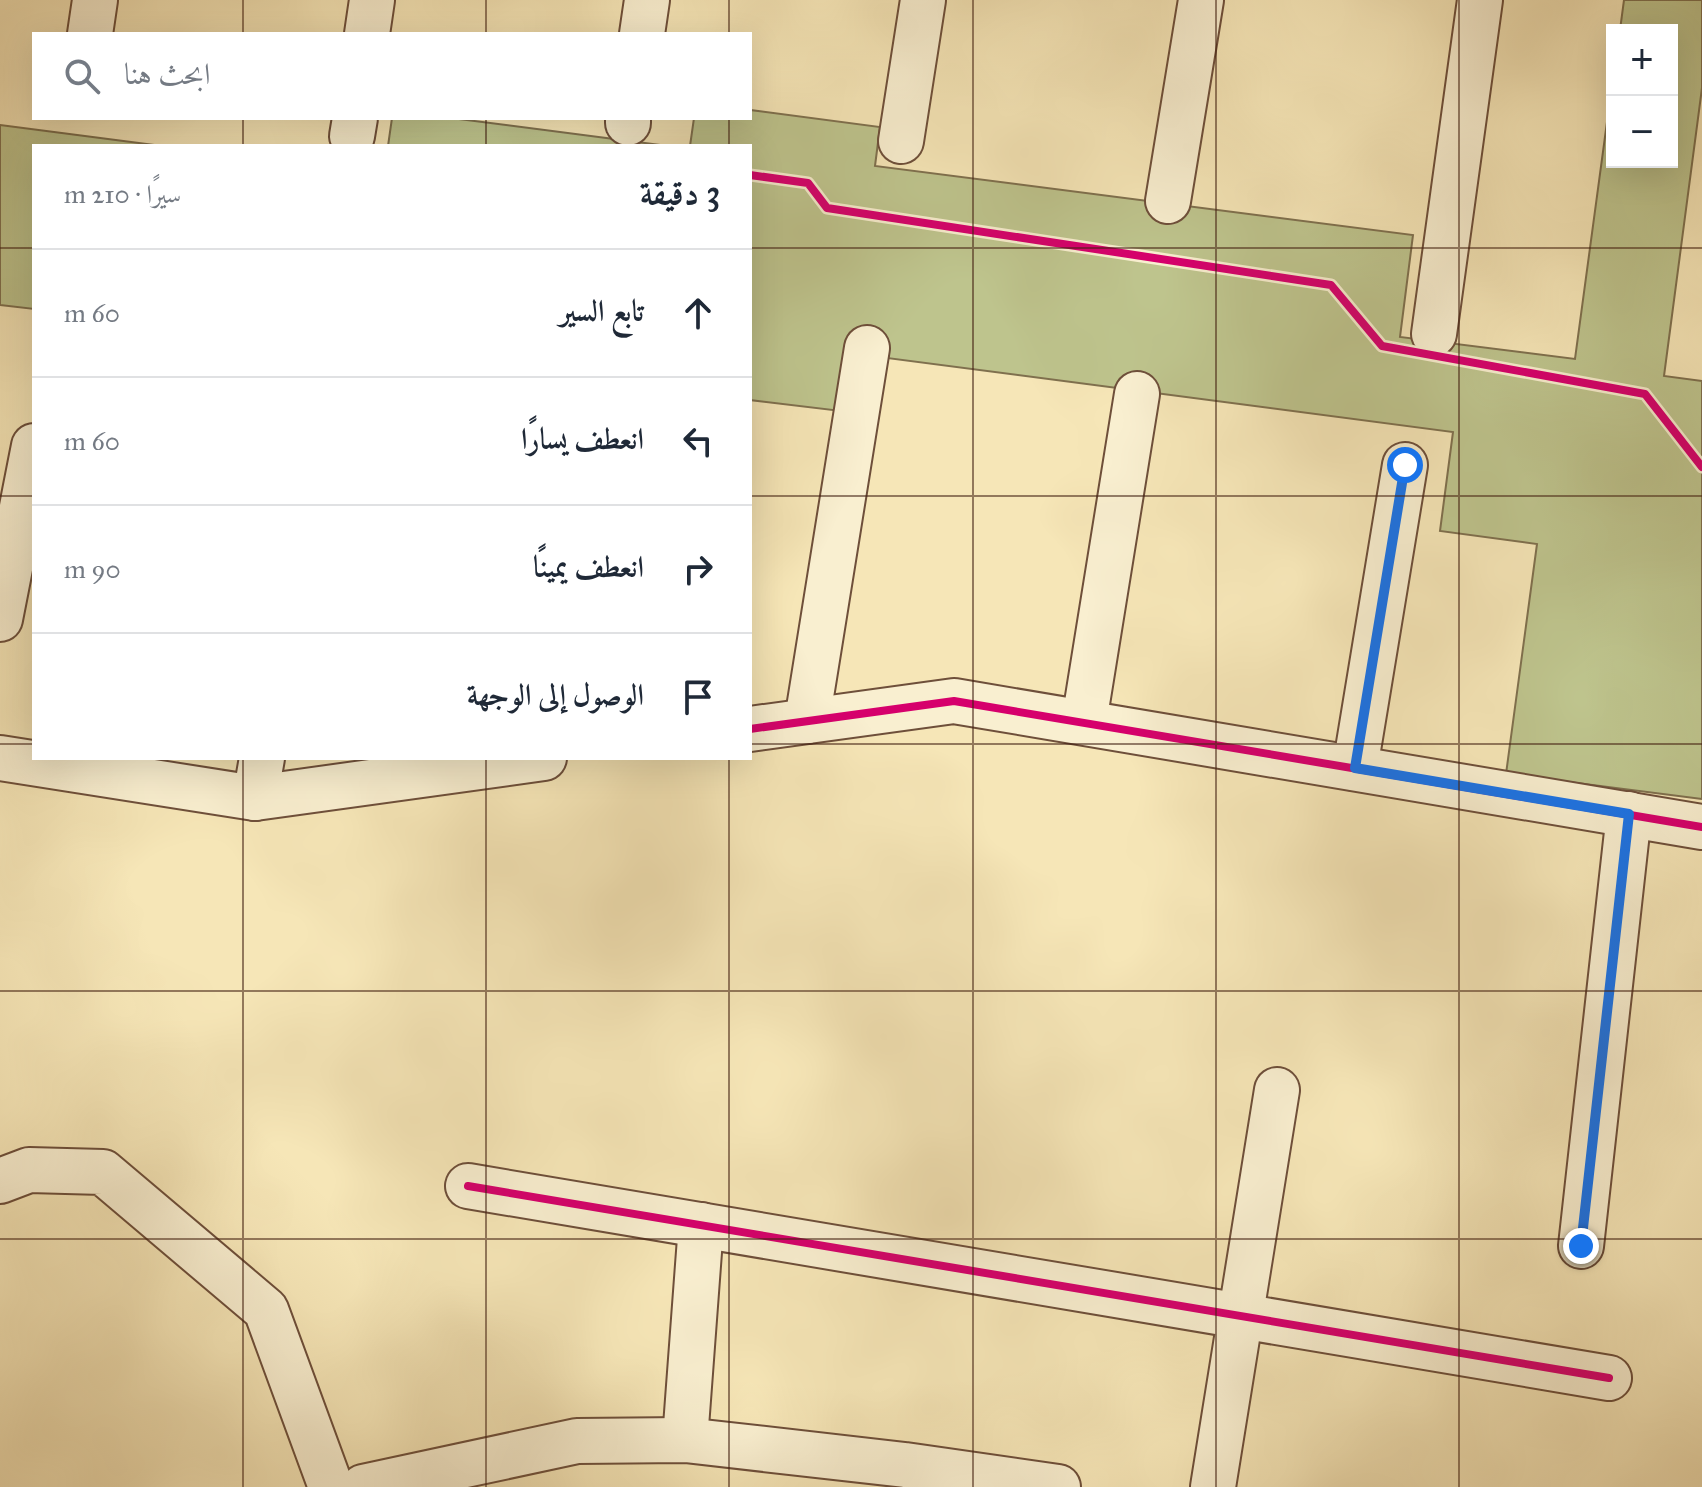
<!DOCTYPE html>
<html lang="ar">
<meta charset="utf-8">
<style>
:root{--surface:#fff;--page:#f6f6f7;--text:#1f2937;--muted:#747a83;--line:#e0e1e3}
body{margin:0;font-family:"IM FELL Great Primer",Amiri,serif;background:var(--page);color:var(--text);direction:rtl}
.controls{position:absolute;right:24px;top:24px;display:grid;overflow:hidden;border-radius:0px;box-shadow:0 8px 32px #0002}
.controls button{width:72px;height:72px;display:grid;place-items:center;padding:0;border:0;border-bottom:2px solid var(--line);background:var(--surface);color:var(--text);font:40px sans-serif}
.stop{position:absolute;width:24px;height:24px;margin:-18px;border:6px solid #1a73e8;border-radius:50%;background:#fff}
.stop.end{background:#1a73e8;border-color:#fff;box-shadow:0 2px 8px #0008}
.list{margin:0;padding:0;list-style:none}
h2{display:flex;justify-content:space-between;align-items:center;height:104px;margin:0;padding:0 32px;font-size:34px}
h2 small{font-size:26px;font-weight:400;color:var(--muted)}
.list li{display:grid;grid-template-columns:52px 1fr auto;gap:24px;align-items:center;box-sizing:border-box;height:128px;padding:0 32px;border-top:2px solid var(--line)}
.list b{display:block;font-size:30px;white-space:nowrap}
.list em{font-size:26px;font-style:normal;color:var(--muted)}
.icon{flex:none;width:44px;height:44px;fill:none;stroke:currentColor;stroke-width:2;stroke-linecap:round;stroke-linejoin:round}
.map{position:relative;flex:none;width:1702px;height:1487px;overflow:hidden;direction:ltr}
.search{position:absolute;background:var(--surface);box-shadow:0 8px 32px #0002;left:32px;top:32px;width:720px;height:88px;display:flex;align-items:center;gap:20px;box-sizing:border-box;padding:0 28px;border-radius:0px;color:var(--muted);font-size:30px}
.panel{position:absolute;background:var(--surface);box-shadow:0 8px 32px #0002;left:32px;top:144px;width:720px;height:616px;border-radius:0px;direction:rtl}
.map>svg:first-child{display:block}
.green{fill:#bec48d;stroke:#7f704e;stroke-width:2}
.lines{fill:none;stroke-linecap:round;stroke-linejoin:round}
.minor-casing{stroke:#6e4f3a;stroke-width:48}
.minor{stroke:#f9efd0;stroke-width:44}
.cycleway-casing{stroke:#f9efd0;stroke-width:13}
.cycleway{stroke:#d6006c;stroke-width:8}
.route{stroke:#1a73e8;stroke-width:10}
.grid{fill:none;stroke:#401d10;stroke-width:2;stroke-opacity:0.55}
</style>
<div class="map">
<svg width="1702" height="1487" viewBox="0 0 1702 1487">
<rect width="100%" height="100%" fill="#f6e6b7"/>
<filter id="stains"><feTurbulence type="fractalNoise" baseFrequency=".0025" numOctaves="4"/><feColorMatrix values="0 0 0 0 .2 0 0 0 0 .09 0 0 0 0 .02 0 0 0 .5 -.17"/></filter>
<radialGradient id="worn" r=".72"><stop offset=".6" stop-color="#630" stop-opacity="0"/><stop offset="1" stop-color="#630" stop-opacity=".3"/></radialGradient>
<g class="green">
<polygon points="1624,0 1702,0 1702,88 1664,376 1702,381 1702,799 1506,774 1537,544 1440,531 1453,432 857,354 849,412 750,400 750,146 690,146 694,118 750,118 750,110 880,127 875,166 1413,235 1400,337 1575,359 1612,85 1612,162 1672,162 1672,30 1620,30"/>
<polygon points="392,118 451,118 668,146 388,146"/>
<polygon points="0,125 162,146 34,146 34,309 0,305"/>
</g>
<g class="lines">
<defs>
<g id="minor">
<polyline points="90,34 95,0"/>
<polyline points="367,34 372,0"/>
<polyline points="642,34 647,0"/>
<polyline points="628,123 628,118"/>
<polyline points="352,136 355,118"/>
<polyline points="901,141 923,0"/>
<polyline points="1168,201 1201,0"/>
<polyline points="1434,334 1480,0"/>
<polyline points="0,619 34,446"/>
<polyline points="807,721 867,348"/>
<polyline points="1084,722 1137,394"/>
<polyline points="750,729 954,701 1702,827"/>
<polyline points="0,758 255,798 544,758"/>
<polyline points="1355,768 1405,465"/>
<polyline points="255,798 262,758"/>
<polyline points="0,1181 29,1170 103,1172 266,1310 331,1487"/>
<polyline points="468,1186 1609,1378"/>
<polyline points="1581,1246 1629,814"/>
<polyline points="685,1440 701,1225"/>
<polyline points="363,1487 577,1441 685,1440 905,1465 1058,1487"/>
<polyline points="1213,1487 1277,1090"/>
</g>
</defs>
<use href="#minor" class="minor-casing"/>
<use href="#minor" class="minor"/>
<defs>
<g id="cycleway">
<polyline points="750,175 808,183 827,208 1331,285 1382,346 1645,394 1702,467"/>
<polyline points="750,729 954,701 1702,827"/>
<polyline points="468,1186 1609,1378"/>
</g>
</defs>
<use href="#cycleway" class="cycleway-casing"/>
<use href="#cycleway" class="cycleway"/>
</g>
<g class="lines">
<polyline class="route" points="1405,465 1355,768 1629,814 1581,1246"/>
</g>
<path class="grid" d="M 243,0 L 243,34M 486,0 L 486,34M 729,0 L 729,34M 973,0 L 973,1487M 1216,0 L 1216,1487M 1459,0 L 1459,1487M 243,118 L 243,146M 486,118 L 486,146M 729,118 L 729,146M 0,248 L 34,248M 750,248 L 1702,248M 0,496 L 34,496M 750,496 L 1702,496M 0,744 L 34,744M 750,744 L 1702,744M 243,758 L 243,1487M 486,758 L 486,1487M 729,758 L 729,1487M 0,991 L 1702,991M 0,1239 L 1702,1239"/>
<rect width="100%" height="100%" filter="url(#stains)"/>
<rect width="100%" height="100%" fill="url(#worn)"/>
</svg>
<div class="controls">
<button>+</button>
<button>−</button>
</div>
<div class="stop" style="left:1405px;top:465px"></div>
<div class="stop end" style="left:1581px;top:1246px"></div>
<div class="search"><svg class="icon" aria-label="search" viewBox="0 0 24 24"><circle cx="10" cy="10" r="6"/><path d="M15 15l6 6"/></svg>ابحث هنا</div>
<section class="panel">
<h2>3 دقيقة<small>سيرًا · 210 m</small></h2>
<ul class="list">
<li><svg class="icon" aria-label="ahead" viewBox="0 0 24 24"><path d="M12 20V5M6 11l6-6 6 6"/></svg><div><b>تابع السير</b></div><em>60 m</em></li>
<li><svg class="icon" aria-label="left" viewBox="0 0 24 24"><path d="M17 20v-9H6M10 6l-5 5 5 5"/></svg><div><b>انعطف يسارًا</b></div><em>60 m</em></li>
<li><svg class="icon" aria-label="right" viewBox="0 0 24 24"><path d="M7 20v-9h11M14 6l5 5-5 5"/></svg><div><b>انعطف يمينًا</b></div><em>90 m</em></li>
<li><svg class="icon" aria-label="arrive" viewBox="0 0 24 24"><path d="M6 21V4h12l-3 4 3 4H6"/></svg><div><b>الوصول إلى الوجهة</b></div></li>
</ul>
</section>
</div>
